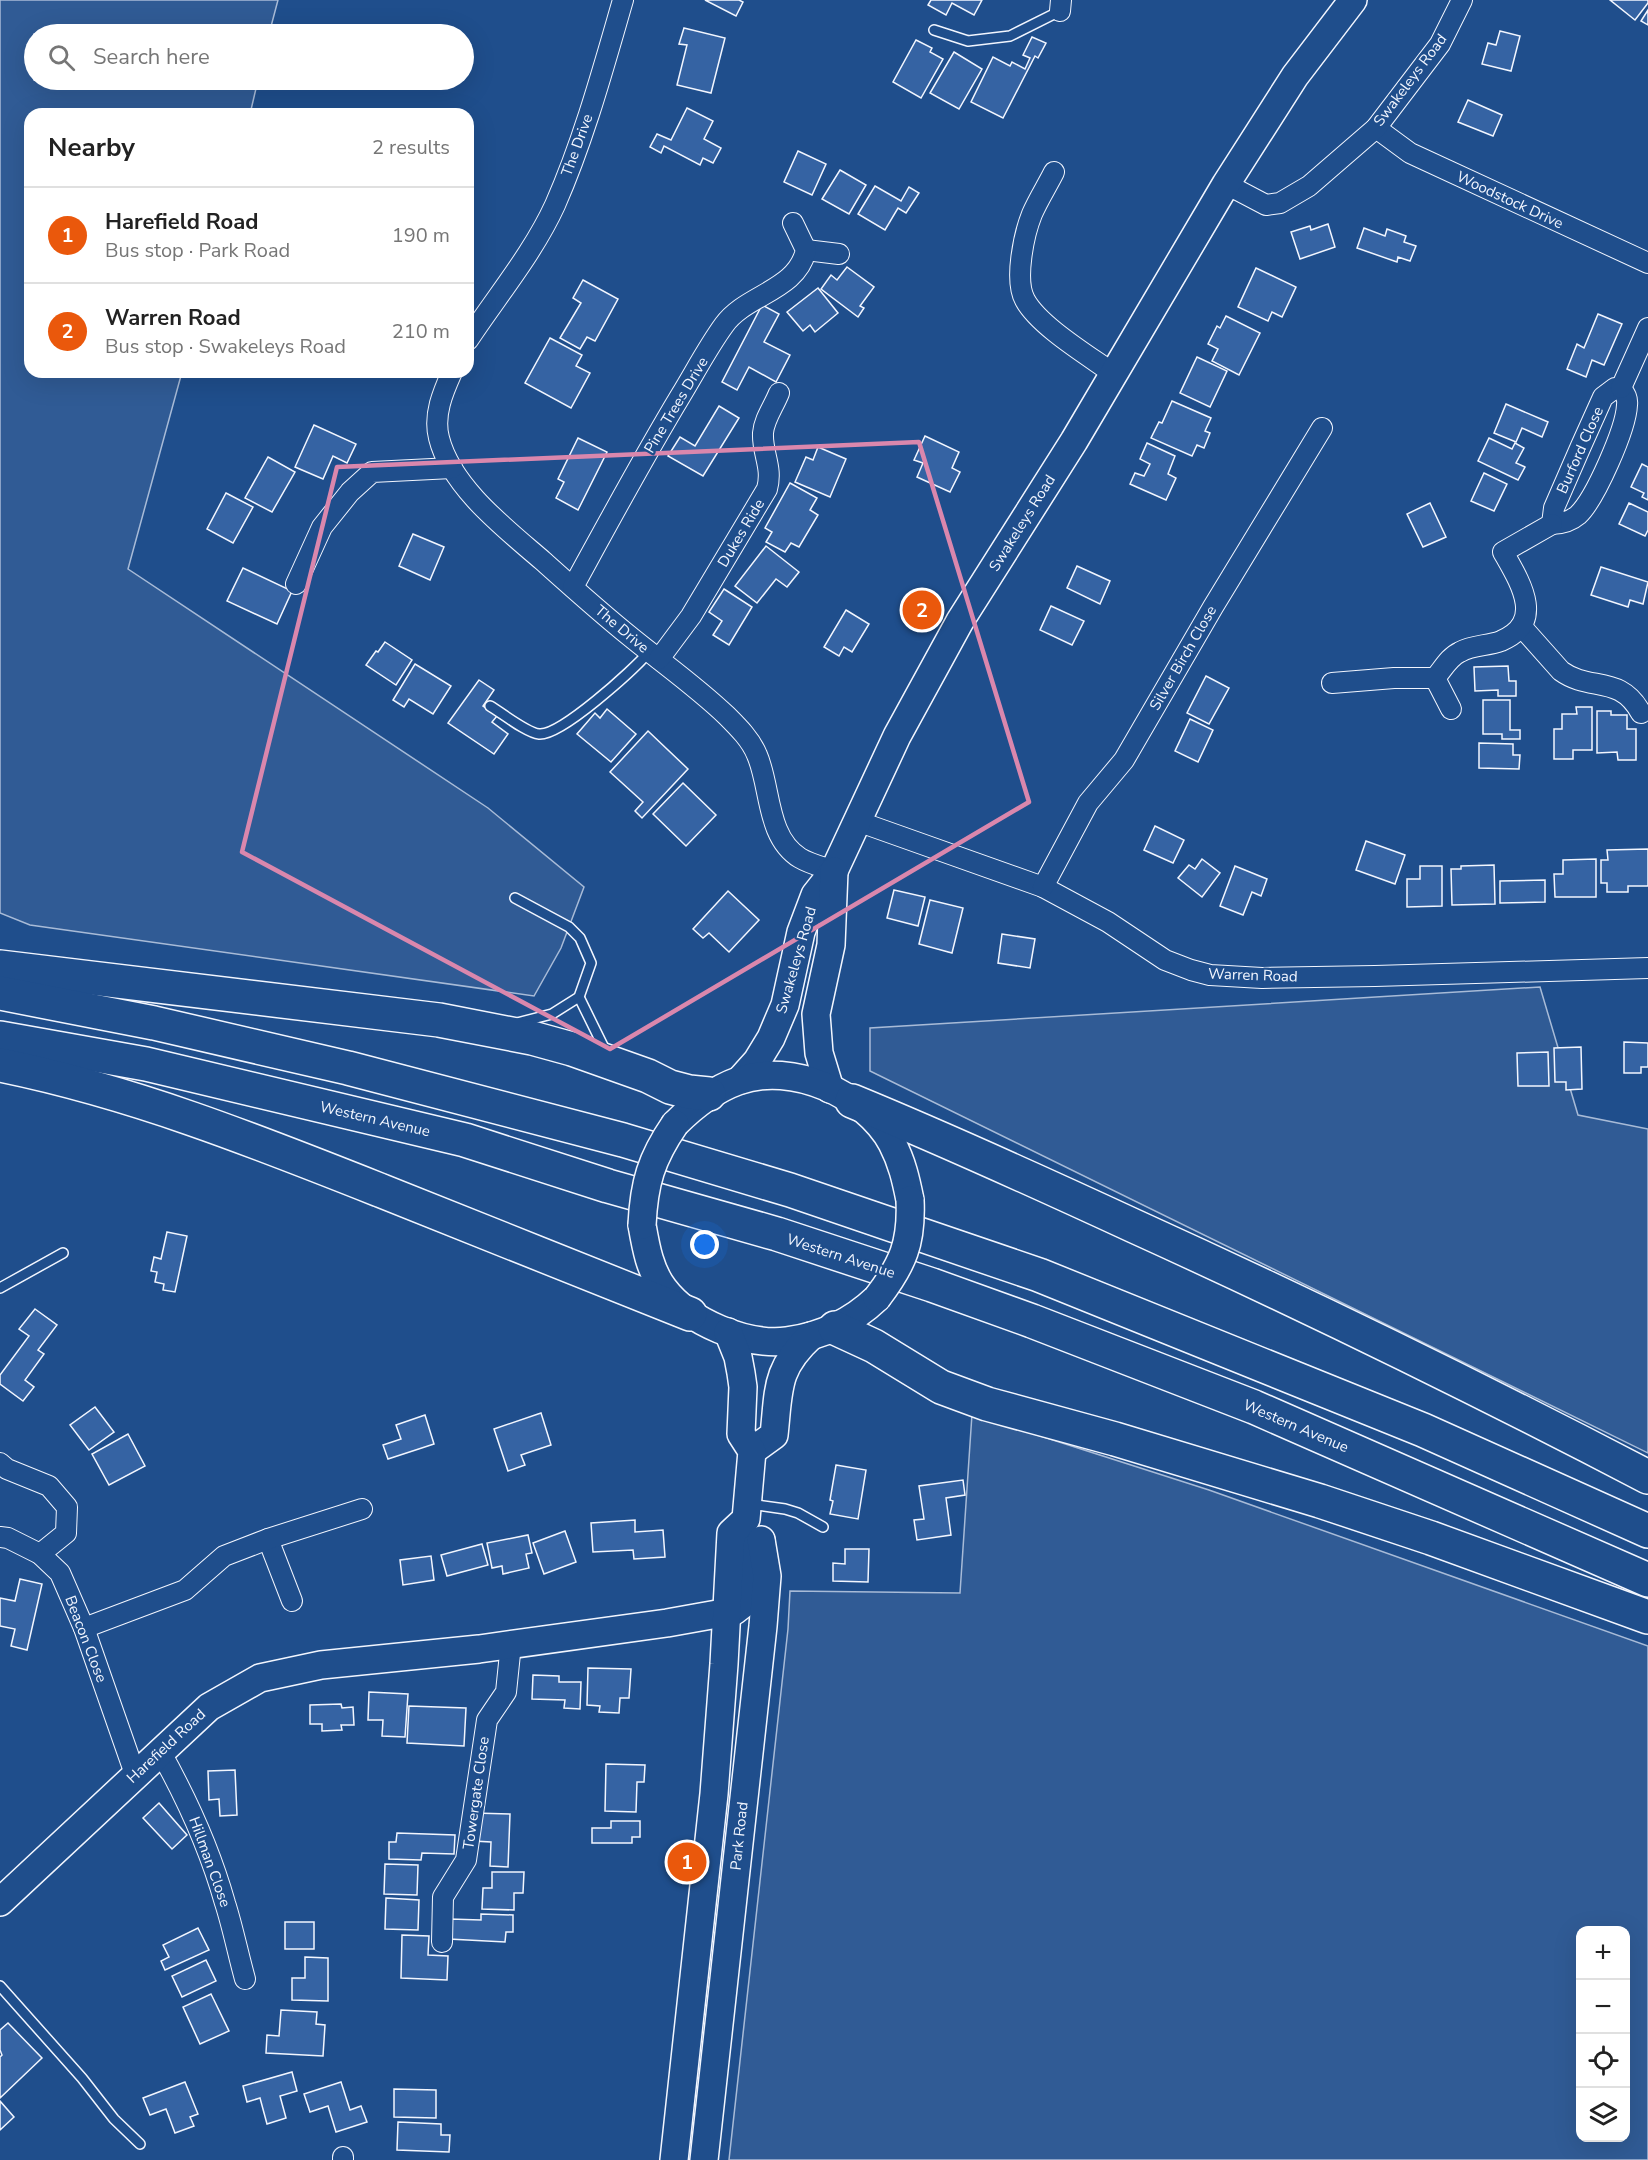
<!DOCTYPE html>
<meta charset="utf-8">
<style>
:root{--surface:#fff;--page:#f6f6f6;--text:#222;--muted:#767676;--line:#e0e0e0;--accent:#ea580c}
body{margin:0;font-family:"Nunito Sans",sans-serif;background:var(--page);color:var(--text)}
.controls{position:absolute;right:18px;bottom:18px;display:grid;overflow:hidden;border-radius:12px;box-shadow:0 6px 24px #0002}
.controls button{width:54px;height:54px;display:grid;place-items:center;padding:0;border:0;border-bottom:2px solid var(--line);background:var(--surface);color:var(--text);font:30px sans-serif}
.you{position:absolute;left:705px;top:1245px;width:21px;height:21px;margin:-15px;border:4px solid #fff;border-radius:50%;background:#1a73e8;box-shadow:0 0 0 9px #1a73e833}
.badge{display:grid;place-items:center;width:39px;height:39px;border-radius:50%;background:var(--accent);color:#fff;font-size:20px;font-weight:700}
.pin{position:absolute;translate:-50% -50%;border:3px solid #fff;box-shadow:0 2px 6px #0006}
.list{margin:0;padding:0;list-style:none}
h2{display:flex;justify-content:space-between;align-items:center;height:78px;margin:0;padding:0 24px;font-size:26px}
h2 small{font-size:20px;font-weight:400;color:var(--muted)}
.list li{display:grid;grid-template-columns:39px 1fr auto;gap:18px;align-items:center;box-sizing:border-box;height:96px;padding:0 24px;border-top:2px solid var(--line)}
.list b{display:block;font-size:22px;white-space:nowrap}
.list p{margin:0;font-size:20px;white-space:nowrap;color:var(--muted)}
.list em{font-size:20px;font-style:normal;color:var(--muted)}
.icon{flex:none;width:33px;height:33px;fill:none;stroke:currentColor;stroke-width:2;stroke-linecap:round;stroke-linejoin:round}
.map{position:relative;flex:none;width:1648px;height:2160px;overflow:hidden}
.search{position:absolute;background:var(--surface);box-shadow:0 6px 24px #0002;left:24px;top:24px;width:450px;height:66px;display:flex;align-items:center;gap:15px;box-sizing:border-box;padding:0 21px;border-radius:33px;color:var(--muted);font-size:22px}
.panel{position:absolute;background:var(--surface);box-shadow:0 6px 24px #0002;left:24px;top:108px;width:450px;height:270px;border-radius:18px}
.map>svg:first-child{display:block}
.built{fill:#305b95;stroke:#a8bbd7;stroke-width:1.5;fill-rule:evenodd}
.building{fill:#3563a3;stroke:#f2f6ff;stroke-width:1.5}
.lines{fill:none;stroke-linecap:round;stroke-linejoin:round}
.lane-casing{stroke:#f2f6ff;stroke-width:12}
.street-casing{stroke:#f2f6ff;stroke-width:22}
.secondary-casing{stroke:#f2f6ff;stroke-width:30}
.highway-casing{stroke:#f2f6ff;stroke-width:36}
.lane{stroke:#1f4e8c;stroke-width:9}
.street{stroke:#1f4e8c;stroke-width:20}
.secondary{stroke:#1f4e8c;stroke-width:27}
.highway{stroke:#1f4e8c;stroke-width:33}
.secondary-bridge-casing{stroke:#f2f6ff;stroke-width:30;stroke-linecap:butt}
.secondary-bridge{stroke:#1f4e8c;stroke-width:27}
.marked{fill:none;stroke:#da87ad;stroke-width:4.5;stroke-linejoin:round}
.labels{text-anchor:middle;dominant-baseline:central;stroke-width:4.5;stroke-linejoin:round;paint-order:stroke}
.street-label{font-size:15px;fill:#f2f6ff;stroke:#1f4e8c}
</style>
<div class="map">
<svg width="1648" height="2160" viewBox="0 0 1648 2160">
<rect width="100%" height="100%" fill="#1f4e8c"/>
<g class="built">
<polygon points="0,0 278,0 269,34 34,34 34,80 258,80 250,114 30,114 30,372 182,372 128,569 488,808 584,887 561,948 534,996 30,925 0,913"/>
<polygon points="1540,987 1578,1115 1648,1129 1648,1453 870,1071 870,1028"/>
<path d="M 972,1414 L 1209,1490 L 1648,1646 L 1648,2160 L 729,2160 L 788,1629 L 790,1591 L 960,1593 ZM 1580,1930 L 1626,1930 L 1626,2138 L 1580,2138 Z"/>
</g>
<g class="building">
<polygon points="705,0 739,0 743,2 736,16"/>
<polygon points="931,0 982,0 974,15 952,3 946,15 928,5"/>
<polygon points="1610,0 1648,0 1648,3 1635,20"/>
<polygon points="1648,10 1648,25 1641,21"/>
<polygon points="684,28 725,38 711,93 677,85 687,45 679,44"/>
<polygon points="1500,31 1520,36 1511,71 1482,64 1488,43 1496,45"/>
<polygon points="1032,37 1046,43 1038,58 1035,56 1003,118 971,102 993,57 1010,66 1012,62 1025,69 1030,58 1023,55"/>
<polygon points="916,40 932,48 930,52 943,59 921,98 893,82"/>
<polygon points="954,52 982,69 959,109 930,93"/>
<polygon points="1468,100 1502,115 1493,136 1458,122"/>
<polygon points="687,108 713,121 704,139 721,148 713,163 703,158 700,165 664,146 661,153 650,147 657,134 671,140"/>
<polygon points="798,151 826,164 812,195 784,182"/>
<polygon points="840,170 866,185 849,214 822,199"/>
<polygon points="875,186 901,201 909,187 919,193 906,213 898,208 885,230 858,214"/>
<polygon points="1328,224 1335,247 1300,259 1291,232 1310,226 1311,230"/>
<polygon points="1364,228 1385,236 1387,229 1406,236 1404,242 1416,246 1410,261 1398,257 1397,262 1357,248"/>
<polygon points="847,267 874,287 860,306 864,308 858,317 821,289 831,275 837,280"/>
<polygon points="1256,268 1296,287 1282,317 1272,312 1268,321 1238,307"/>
<polygon points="583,280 618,299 595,341 587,337 580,349 560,338 581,303 573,298"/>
<polygon points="818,288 838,313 815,332 810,325 803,331 787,312"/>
<polygon points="762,305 779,314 764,342 790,355 776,382 749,367 737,390 722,382"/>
<polygon points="1598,314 1622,324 1604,365 1592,360 1586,377 1567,369 1577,344 1584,348"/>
<polygon points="1226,316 1260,333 1239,375 1212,361 1218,349 1208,344 1217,326 1220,328"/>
<polygon points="550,338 582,355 576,366 590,373 571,408 525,383"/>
<polygon points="1197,357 1227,371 1210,407 1180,393"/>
<polygon points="1172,401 1211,418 1205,431 1210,433 1204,448 1197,445 1192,456 1151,438 1159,422 1162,423"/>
<polygon points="1506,404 1548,422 1542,437 1522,428 1516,442 1494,433"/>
<polygon points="719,406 739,418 703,476 668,456 680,437 695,446"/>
<polygon points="314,425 356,444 347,463 333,456 323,479 295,467"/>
<polygon points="925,436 959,452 952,468 960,472 950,492 917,477 923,463 914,460"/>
<polygon points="578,438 607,452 578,510 556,498 564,482 558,479"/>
<polygon points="1489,438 1512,449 1515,443 1524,448 1516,463 1525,467 1518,480 1478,461"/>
<polygon points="1147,443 1175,456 1168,474 1176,478 1166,500 1130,484 1135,473 1144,476 1150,464 1140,459"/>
<polygon points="818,447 846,459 830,497 795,482 806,457 813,460"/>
<polygon points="268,457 295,472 272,512 245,498"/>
<polygon points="1642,464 1648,467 1648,500 1642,497 1644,493 1631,487"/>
<polygon points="1484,473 1507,484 1494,511 1471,501"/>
<polygon points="790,483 817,498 810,510 818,515 799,547 791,543 785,552 766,542 772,532 765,528"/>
<polygon points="226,493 253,507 233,543 207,529"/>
<polygon points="1430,503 1446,537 1423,547 1407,514"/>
<polygon points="1629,503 1648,512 1648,530 1645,536 1619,524"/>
<polygon points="413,534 444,547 430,580 399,566"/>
<polygon points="766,546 799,572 787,587 776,579 757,603 735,586"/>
<polygon points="1077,566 1110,581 1100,604 1067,588"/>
<polygon points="1601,567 1648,582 1643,604 1630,600 1628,607 1591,595"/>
<polygon points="243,568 292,591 277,624 227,601"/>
<polygon points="724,589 752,607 729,645 713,635 722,621 709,612"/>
<polygon points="1051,606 1084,621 1072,645 1040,630"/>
<polygon points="846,610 869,624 852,652 844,647 839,656 824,647"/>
<polygon points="385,642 412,660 396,685 366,665 376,651 378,652"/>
<polygon points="415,664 451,686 433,714 409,699 404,707 393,700"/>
<polygon points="1508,666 1509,681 1516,681 1516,696 1498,696 1498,690 1475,691 1474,667"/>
<polygon points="1206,676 1229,688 1209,724 1187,713"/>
<polygon points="479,680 494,690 483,706 497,716 492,722 508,734 494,754 448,723"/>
<polygon points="1483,700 1510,700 1510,730 1520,730 1520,739 1502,739 1502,734 1483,734"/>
<polygon points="1576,707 1592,707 1592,750 1573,750 1573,759 1554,759 1554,729 1562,729 1562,714 1577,714"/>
<polygon points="607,709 636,734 611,762 577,734 595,713 600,718"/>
<polygon points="1597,711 1611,711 1611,715 1627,715 1627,729 1636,729 1636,760 1618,760 1617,752 1597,753"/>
<polygon points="1190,719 1213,730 1198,762 1175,751"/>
<polygon points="648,731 688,769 642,818 635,811 643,802 610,772"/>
<polygon points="1479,743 1513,744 1513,755 1520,755 1519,769 1479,768"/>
<polygon points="683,783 716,815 686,846 653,814"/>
<polygon points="1155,826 1184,840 1173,863 1144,850"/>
<polygon points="1366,841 1405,855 1395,884 1356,870"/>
<polygon points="1648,849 1648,886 1628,886 1628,892 1607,892 1607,883 1601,883 1601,860 1608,860 1607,850"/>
<polygon points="1202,859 1220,873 1202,897 1178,878 1189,865 1195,869"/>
<polygon points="1596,859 1596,897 1555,897 1554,874 1563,874 1563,860"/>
<polygon points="1494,865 1495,904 1452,905 1451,869 1461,869 1461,866"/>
<polygon points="1235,866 1267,879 1261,896 1252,892 1243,915 1220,906"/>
<polygon points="1420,866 1442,866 1442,906 1407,907 1407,879 1420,879"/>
<polygon points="1545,880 1545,902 1500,903 1500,881"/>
<polygon points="894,890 925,897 918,926 887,918"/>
<polygon points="728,891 759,920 729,952 709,933 703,938 693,929"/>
<polygon points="930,900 963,908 952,953 919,944"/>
<polygon points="1002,934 1035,939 1030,968 998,963"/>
<polygon points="1624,1042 1648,1043 1648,1067 1641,1067 1641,1073 1624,1073"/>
<polygon points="1581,1047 1582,1089 1566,1090 1566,1082 1555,1082 1554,1048"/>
<polygon points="1548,1052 1549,1086 1518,1086 1517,1053"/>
<polygon points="167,1232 187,1236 175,1292 163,1290 164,1284 155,1282 157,1272 151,1271 154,1257 161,1259"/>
<polygon points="35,1309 57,1325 38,1350 44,1354 25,1380 34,1387 23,1401 0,1384 0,1375 29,1336 19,1329"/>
<polygon points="95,1407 114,1432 89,1450 70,1425"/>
<polygon points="541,1413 551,1445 521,1455 525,1465 508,1471 494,1429"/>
<polygon points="425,1415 434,1444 388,1459 383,1445 401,1439 396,1425"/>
<polygon points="128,1434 145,1466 109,1485 92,1454"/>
<polygon points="836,1465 866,1470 858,1519 830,1514 833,1501 830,1500"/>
<polygon points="963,1480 965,1495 946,1498 951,1535 917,1540 914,1520 924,1519 919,1486"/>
<polygon points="635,1520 635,1532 663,1530 665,1557 634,1559 633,1550 593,1552 591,1523"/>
<polygon points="565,1531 576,1562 544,1574 533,1543"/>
<polygon points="528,1535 532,1553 526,1554 529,1568 503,1574 502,1566 492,1568 487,1543"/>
<polygon points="482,1544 488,1565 447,1576 441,1555"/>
<polygon points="845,1549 869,1549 868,1582 833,1581 833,1563 845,1564"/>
<polygon points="431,1556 434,1580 403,1585 400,1560"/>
<polygon points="20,1579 42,1584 27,1650 11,1646 15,1629 0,1626 0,1598 15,1601"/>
<polygon points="588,1668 631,1669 629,1698 620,1698 619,1713 599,1712 600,1706 587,1705"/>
<polygon points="533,1675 559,1676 559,1682 581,1682 580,1709 564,1708 565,1700 532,1699"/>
<polygon points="369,1692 408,1694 405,1737 382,1736 383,1720 368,1720"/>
<polygon points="341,1704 342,1708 353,1707 354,1725 341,1725 342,1730 322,1731 322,1724 310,1724 310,1705"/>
<polygon points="409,1706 466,1708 464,1746 407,1743"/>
<polygon points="606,1764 645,1765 644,1782 637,1782 636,1812 605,1811"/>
<polygon points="235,1770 237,1815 220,1816 219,1799 209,1800 208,1771"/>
<polygon points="159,1803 187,1835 172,1849 143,1818"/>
<polygon points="474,1813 510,1814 508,1867 490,1866 491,1842 473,1841"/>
<polygon points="611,1821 640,1821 640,1837 632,1837 632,1843 592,1843 592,1828 611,1828"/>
<polygon points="397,1833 455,1835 454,1854 422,1853 421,1860 389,1859 389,1842 396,1842"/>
<polygon points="385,1864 418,1865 417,1895 384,1894"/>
<polygon points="492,1872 524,1872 523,1893 514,1893 514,1910 482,1909 483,1888 492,1888"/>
<polygon points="386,1898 419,1900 418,1930 385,1929"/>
<polygon points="481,1914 513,1915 513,1932 506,1932 505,1942 449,1939 450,1919 481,1920"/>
<rect x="285" y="1922" width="29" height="27"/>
<polygon points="198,1928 209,1950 165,1970 161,1961 169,1957 163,1945"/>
<polygon points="402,1935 429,1936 428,1955 448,1956 447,1980 401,1978"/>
<polygon points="305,1957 328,1958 328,2001 292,2000 292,1978 305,1978"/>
<polygon points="206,1960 216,1981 182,1997 172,1976"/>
<polygon points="211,1994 229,2031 200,2044 183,2007"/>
<polygon points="281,2010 317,2012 316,2024 325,2025 323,2056 266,2053 267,2035 279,2036"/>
<polygon points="8,2023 42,2058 0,2098 0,2057 2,2055 0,2050 0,2030"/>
<polygon points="292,2072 297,2091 280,2096 286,2118 267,2124 260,2098 247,2102 243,2086"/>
<polygon points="185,2082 198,2114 190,2117 194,2126 175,2133 166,2109 150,2115 143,2098"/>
<polygon points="341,2082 350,2110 361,2106 367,2122 336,2132 328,2106 310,2112 304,2094"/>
<polygon points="394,2089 436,2090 436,2118 394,2117"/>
<polygon points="0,2101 14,2117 0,2130"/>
<polygon points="398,2122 441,2124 441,2135 450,2135 449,2152 397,2150"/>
</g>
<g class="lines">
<defs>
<g id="lane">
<polyline points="934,30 968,41 1010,36 1060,11"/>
<path d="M 490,706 C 502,713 527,733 539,734 C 561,736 633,670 649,652"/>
<polyline points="515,898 569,927 580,938 591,963 579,997 552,1014 517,1023"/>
<polyline points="579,997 606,1052"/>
<polyline points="0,1288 63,1253"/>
<polyline points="750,1504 785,1509 798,1513 823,1527"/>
<polyline points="0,1986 82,2078 114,2119 140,2144"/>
</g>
<g id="street">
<polyline points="1060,11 1061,0"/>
<polyline points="1376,128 1410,153 1648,263"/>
<path d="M 1054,172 C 1047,186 1038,200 1032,214 C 1024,234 1014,280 1025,300 C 1039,326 1089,356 1114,374"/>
<polyline points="1226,184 1266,205 1280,203 1309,186 1376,128 1440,44 1462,0"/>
<polyline points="806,250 839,254"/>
<path d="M 468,340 C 497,296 533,253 555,205 C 584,139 603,69 623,0"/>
<path d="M 452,372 C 443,392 433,415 439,438 C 451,487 506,529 543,561 C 572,587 602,614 632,638 C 664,664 698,688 727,716 C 739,728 751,740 757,755 C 771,787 766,837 800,858 C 810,864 823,867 834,871"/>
<path d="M 1615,388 L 1621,388 C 1625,394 1628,398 1627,405 C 1626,429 1595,499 1578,515 C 1571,521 1562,524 1552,524 L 1554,508 L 1581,446 L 1603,397 Z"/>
<polyline points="1621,388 1648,328"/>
<polyline points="296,584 322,527 350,492 372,472 452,468"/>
<path d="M 573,587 C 608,523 643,458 681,395 C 695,372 708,347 724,325 C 746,294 797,291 806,250 L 793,223"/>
<path d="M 1521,626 L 1561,671 C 1590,692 1620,674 1641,713"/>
<path d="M 659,659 L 691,616 L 767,489 C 773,467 762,454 763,433 C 764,419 774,406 779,393"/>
<path d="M 1435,678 C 1443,669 1449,657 1460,652 C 1472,645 1488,646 1501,641 C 1546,622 1520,582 1503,552 L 1552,524"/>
<polyline points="1332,683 1394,678 1435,678 1451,709"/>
<polyline points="857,821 1043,887 1108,922 1165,960 1191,970 1210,975 1262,978 1375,976 1648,968"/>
<polyline points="1043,887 1088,803 1124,760 1213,607 1322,428"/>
<polyline points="0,1463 7,1469 49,1486 67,1507 66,1533 40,1554"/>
<polyline points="0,1537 8,1538 40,1554 60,1573 84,1628 135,1774"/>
<polyline points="268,1539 292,1601"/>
<polyline points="84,1628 185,1590 224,1556 268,1539 362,1509"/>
<path d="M 160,1751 C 187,1799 210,1850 225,1903 C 233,1928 238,1954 245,1979"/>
<polyline points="442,1942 443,1897 466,1860 487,1720 506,1692 511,1644"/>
<polyline points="343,2160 343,2157"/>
</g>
<g id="secondary">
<polyline points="740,1080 757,1061 771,1038 785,1005 801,932 815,895 834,871 897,736 960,621 1074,441 1226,184 1295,76 1353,0"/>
<polyline points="830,1089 819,1053 816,1014 831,945 834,871"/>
<path d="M 675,1124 C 694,1105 713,1090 738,1081 C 792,1061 866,1095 892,1143 C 902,1162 906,1180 910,1200"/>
<path d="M 642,1225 C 646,1248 650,1271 664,1289 C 689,1322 746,1346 787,1341 C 822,1336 852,1322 877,1298"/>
<path d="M 752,1451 L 774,1435 C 779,1390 775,1369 811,1336"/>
<polyline points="0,1902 209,1707 260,1678 321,1665 479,1649 667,1623 734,1611 743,1604 751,1549 761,1541"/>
<polyline points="674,2160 714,1794 724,1664 731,1533 746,1519 752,1451 741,1434 743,1387 741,1373 738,1357 728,1332"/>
<polyline points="704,2160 763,1626 767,1576 761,1540"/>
</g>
<g id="highway">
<polyline points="0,967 439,1020 532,1038 572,1049 648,1076 670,1087 689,1092 709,1094"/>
<polyline points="0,993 154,1023 348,1068 623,1140 790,1190 1039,1275 1423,1430 1648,1531"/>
<polyline points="0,1038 146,1064 465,1140 608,1186 777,1234 932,1285 1032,1321 1254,1407 1648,1580"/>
<path d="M 0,1065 C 133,1092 256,1141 382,1191 C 485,1232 587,1273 690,1314"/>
<path d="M 852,1101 C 947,1140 1041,1183 1134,1226 C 1308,1305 1479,1389 1648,1477"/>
<polyline points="835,1328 874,1346 941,1387 987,1404 1115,1439 1320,1501 1431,1538 1648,1617"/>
</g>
</defs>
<use href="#lane" class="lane-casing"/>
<use href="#street" class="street-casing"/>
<use href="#secondary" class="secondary-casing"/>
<use href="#highway" class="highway-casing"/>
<use href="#lane" class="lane"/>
<use href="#street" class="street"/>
<use href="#secondary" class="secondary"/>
<use href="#highway" class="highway"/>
<defs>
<g id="secondary-bridge">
<path d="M 642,1225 C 644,1183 651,1159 675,1124"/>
<path d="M 877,1298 C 903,1264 912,1243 910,1200"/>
</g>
</defs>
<use href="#secondary-bridge" class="secondary-bridge-casing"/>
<use href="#secondary-bridge" class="secondary-bridge"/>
</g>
<path class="marked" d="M 919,442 L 1029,802 L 610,1049 L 242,852 L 337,467 Z"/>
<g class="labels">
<g class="street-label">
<text transform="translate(1410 80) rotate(-53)">Swakeleys Road</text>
<text transform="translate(577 145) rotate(-70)">The Drive</text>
<text transform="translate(1510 200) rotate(25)">Woodstock Drive</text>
<text transform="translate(676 405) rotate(-59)">Pine Trees Drive</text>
<text transform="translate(1580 450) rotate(-66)">Burford Close</text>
<text transform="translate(1022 523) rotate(-58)">Swakeleys Road</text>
<text transform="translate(741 533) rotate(-59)">Dukes Ride</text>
<text transform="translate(622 629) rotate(40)">The Drive</text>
<text transform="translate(1183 658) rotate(-60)">Silver Birch Close</text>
<text transform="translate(796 960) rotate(-74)">Swakeleys Road</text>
<text transform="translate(1253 975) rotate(2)">Warren Road</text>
<text transform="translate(375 1119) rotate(13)">Western Avenue</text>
<text transform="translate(841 1256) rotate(18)">Western Avenue</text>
<text transform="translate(1296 1426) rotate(23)">Western Avenue</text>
<text transform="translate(86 1639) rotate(69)">Beacon Close</text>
<text transform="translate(166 1746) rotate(-43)">Harefield Road</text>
<text transform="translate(476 1793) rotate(-82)">Towergate Close</text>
<text transform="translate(739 1836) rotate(-84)">Park Road</text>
<text transform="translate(210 1862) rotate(70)">Hillman Close</text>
</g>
</g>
</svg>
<div class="controls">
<button>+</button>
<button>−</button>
<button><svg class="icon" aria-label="locate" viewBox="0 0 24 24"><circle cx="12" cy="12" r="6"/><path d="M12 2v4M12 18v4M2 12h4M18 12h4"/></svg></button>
<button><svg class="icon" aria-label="layers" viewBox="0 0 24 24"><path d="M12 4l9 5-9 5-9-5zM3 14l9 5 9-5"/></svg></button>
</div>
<div class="you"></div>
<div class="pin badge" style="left:687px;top:1862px">1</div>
<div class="pin badge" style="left:922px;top:610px">2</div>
<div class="search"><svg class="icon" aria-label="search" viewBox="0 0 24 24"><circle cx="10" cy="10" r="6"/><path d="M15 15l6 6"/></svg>Search here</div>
<section class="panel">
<h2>Nearby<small>2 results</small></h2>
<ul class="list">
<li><span class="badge">1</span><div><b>Harefield Road</b><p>Bus stop · Park Road</p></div><em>190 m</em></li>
<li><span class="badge">2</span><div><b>Warren Road</b><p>Bus stop · Swakeleys Road</p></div><em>210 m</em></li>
</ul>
</section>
</div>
